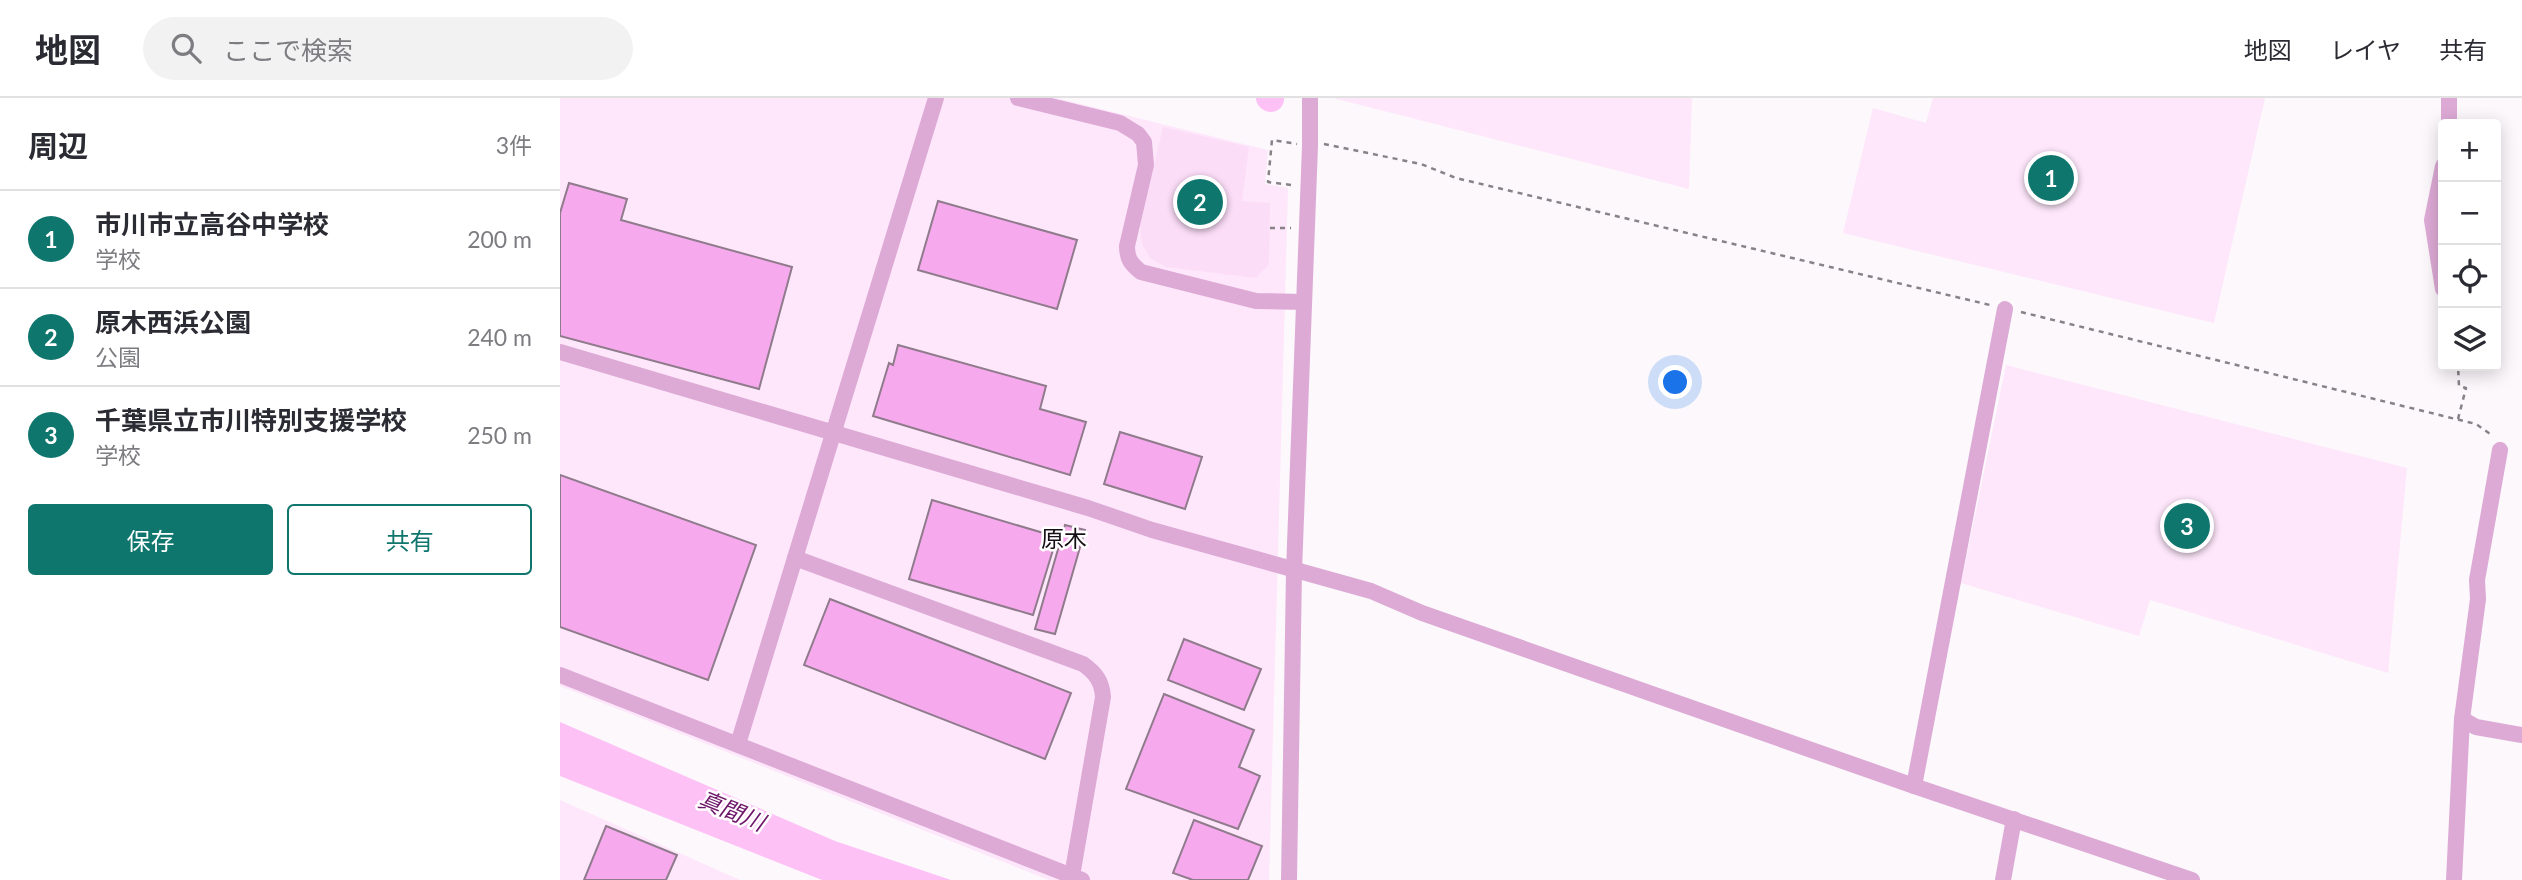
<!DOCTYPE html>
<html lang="ja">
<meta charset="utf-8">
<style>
:root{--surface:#fff;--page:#f2f2f3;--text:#2b2b33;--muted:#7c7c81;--line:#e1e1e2;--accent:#0f766e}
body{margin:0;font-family:Lato,"Noto Sans JP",sans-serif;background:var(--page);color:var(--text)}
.controls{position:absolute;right:21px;top:21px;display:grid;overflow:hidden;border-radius:7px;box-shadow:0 4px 18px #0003}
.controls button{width:63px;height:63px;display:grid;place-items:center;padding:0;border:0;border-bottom:2px solid var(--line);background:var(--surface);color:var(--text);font:35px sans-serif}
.you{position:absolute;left:1116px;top:285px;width:24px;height:24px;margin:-18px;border:5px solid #fff;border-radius:50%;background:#1a73e8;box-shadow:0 0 0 10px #1a73e833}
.badge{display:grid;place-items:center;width:46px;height:46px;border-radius:50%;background:var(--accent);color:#fff;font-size:23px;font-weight:700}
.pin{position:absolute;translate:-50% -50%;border:4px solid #fff;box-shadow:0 2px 7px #0006}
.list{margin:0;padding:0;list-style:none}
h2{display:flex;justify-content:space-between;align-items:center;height:91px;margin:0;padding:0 28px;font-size:30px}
h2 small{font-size:23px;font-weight:400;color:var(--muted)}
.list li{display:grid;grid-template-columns:46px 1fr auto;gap:21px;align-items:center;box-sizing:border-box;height:98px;padding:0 28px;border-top:2px solid var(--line)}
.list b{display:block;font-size:26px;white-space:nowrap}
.list p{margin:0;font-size:23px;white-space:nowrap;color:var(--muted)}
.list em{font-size:23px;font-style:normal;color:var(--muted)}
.actions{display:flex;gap:14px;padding:21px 28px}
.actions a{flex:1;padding:16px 0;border:2px solid var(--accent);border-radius:7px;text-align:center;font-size:24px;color:var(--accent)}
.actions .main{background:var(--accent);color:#fff}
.icon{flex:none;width:38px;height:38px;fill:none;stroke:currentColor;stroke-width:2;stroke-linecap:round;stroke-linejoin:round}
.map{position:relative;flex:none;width:1962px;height:782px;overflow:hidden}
header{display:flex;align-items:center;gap:42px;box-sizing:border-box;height:98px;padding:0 35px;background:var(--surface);border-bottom:2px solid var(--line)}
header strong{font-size:33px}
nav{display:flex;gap:38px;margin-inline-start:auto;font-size:24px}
.search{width:490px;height:63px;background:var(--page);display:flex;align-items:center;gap:18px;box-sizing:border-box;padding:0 24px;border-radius:38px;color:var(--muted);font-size:26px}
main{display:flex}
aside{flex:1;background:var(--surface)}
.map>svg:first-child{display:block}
.built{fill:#fee7fb}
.green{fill:#fcddf8}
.water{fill:#fec1f6}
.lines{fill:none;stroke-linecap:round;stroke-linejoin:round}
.river{stroke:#fec1f6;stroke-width:26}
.building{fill:#f6aaed;stroke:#8f7b8c;stroke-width:2}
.path{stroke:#888288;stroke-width:2.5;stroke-dasharray:5 5;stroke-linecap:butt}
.minor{stroke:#ddaad6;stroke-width:16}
.labels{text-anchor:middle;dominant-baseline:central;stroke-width:5;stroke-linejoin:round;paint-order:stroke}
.neighbourhood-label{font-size:23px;fill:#170f16;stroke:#fff}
.water-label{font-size:23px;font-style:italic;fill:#6d1568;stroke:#fff}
</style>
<header>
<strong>地図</strong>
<div class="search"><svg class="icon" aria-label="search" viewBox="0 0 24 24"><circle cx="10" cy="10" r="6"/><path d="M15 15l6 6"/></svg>ここで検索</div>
<nav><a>地図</a><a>レイヤ</a><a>共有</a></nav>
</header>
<main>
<aside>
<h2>周辺<small>3件</small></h2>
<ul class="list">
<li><span class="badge">1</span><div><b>市川市立高谷中学校</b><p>学校</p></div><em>200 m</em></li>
<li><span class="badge">2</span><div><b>原木西浜公園</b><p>公園</p></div><em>240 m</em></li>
<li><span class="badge">3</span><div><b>千葉県立市川特別支援学校</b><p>学校</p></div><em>250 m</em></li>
</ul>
<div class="actions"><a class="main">保存</a><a>共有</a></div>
</aside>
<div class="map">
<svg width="1962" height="782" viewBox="0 0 1962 782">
<rect width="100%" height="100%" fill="#fcf8fc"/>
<g class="built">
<polygon points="0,0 496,0 708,52 705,86 728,90 709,782 489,782 0,588"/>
<polygon points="773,0 1132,0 1129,91"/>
<polygon points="1373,0 1705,0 1654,225 1283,135 1313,10 1366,25"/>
<polygon points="1446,267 1847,370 1828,575 1590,502 1579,538 1401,485"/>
<polygon points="0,702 180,782 0,782"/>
</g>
<polygon class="green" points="603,29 689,49 682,103 710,105 709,166 696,180 606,169 591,161 582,146 580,127"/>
<polygon class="water" points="0,624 275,743 391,782 262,782 0,678"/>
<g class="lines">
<polyline class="river" points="709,0 711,1"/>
</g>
<g class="building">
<polygon points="9,85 67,101 61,122 232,169 199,291 0,238 0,115"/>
<polygon points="378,103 517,142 497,211 358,172"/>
<polygon points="338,247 486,288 480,311 526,324 510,377 313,318 329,265 333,267"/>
<polygon points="560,334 642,359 625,411 544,386"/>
<polygon points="0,377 196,447 148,582 0,529"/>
<polygon points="372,402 497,439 473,517 349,481"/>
<polygon points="505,427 525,432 495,536 475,531"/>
<polygon points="270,501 511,595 485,661 244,567"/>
<polygon points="624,541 701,571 684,612 608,582"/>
<polygon points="604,596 694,632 679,669 700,678 678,731 566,691"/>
<polygon points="634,722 702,748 688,782 633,782 613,775"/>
<polygon points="46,728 117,757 106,782 24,782"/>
</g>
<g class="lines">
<g class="path">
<polyline points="764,46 861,66 896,80 1430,207"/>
<polyline points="731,87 708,84 712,42 737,46"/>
<polyline points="710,130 731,130"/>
<polyline points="1461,214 1916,326 1933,338"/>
<polyline points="1898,321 1906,290 1899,288 1898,268"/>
</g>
<g class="minor">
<path d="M 458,0 L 560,25 L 578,36 L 584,44 L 586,67 L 567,148 C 567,161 571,166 581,174 L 696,203 L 744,204"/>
<polyline points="1889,26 1889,0"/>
<polyline points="1883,68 1872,122 1883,191"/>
<polyline points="0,254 528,410 592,432 811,493 862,515 1354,688 1632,782"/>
<path d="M 235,460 L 523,566 C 536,575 542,584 543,599 L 512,778"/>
<polyline points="0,577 522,782"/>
<polyline points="1902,621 1916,629 1962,637"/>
<polyline points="178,646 376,0"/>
<polyline points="1354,688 1445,211"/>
<polyline points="729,782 734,473 750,48 750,0"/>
<polyline points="1443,782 1454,721"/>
<polyline points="1894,782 1902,621 1918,501 1917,482 1940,352"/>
</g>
</g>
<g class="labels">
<g class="neighbourhood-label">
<text x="504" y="440">原木</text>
</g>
<g class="water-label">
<text transform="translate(172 712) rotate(22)">真間川</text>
</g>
</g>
</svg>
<div class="controls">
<button>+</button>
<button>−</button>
<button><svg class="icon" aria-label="locate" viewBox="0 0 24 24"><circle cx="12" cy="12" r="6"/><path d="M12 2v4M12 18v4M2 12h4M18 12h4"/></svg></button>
<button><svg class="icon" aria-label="layers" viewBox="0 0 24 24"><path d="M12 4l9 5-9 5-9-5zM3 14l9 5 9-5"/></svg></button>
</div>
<div class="you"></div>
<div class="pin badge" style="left:1491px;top:80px">1</div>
<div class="pin badge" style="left:640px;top:104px">2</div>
<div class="pin badge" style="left:1627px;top:428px">3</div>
</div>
</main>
